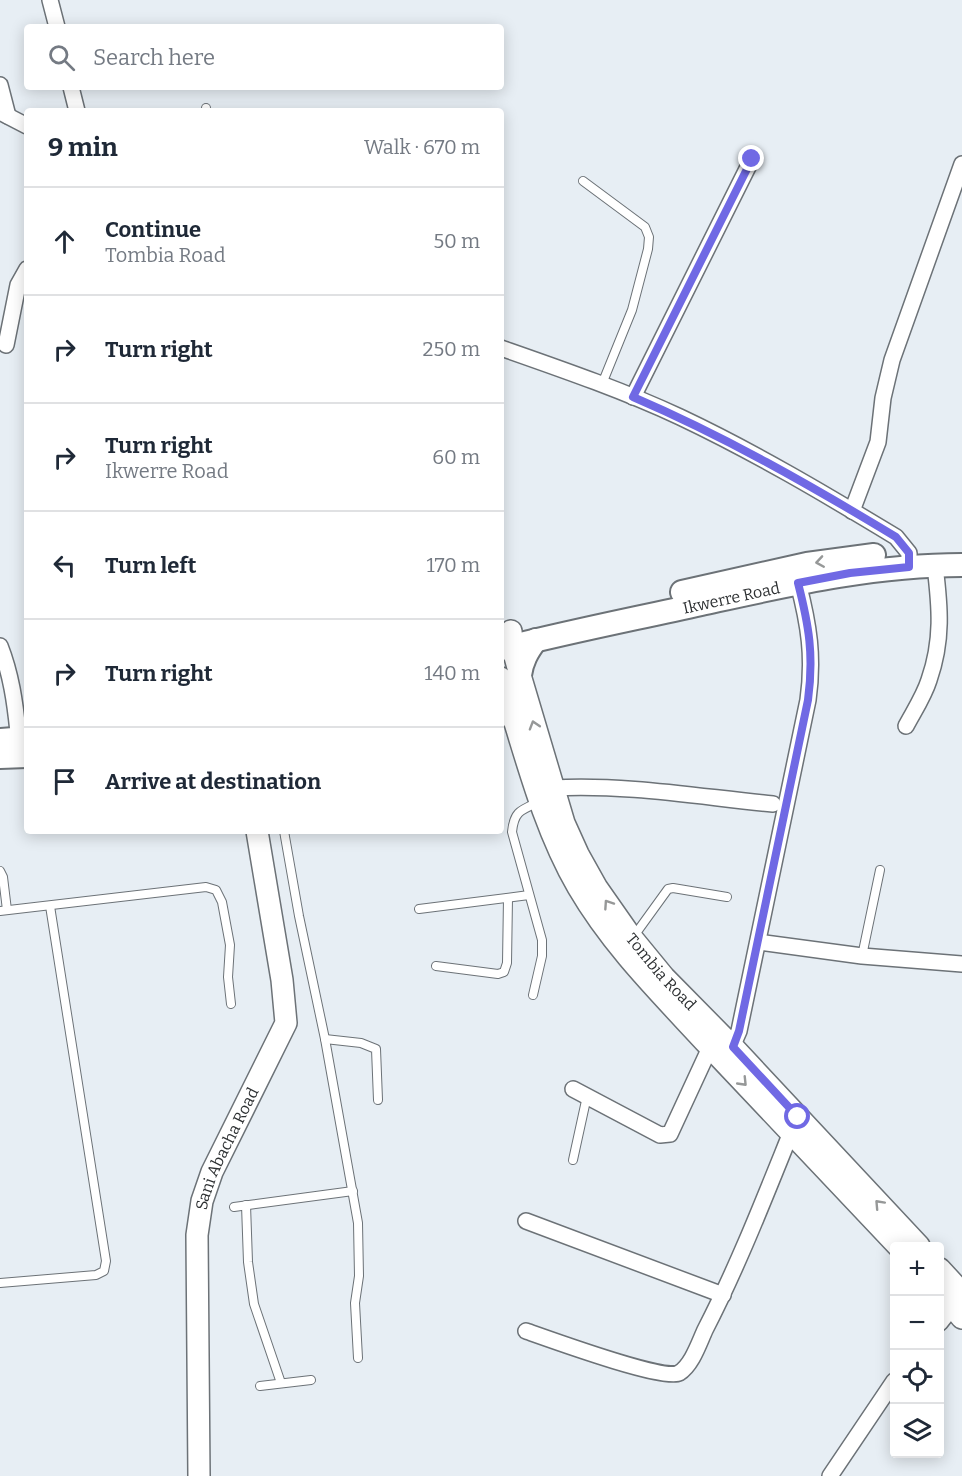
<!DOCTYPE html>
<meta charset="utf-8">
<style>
:root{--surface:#fff;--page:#f2f2f3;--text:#1f2937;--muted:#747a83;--line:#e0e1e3}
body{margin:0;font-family:Bitter,serif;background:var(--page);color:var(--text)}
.controls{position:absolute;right:18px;bottom:18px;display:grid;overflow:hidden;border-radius:6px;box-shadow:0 3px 15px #0003}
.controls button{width:54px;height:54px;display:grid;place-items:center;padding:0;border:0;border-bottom:2px solid var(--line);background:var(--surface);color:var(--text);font:30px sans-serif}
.stop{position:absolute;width:18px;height:18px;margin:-14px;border:4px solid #7069e4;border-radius:50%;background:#fff}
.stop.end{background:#7069e4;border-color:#fff;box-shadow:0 2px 6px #0008}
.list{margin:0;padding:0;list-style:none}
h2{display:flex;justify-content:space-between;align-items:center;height:78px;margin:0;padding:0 24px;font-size:26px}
h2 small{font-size:20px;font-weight:400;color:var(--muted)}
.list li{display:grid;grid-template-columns:39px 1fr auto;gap:18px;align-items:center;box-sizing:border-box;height:108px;padding:0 24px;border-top:2px solid var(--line)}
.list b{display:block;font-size:22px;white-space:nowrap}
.list p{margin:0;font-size:20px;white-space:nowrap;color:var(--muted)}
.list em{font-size:20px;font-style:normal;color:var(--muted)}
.icon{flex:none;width:33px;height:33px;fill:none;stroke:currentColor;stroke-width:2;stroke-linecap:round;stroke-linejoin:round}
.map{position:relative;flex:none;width:962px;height:1476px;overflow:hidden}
.search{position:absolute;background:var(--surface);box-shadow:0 3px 15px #0003;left:24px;top:24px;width:480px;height:66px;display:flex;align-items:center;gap:15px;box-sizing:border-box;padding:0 21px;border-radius:6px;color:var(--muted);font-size:22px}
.panel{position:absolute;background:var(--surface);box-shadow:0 3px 15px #0003;left:24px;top:108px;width:480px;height:726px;border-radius:6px}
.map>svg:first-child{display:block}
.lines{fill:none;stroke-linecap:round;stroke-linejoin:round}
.lane-casing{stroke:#6c7277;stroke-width:10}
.street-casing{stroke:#6c7277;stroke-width:18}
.secondary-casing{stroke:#6c7277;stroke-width:24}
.primary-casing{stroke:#6c7277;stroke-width:26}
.lane{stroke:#fff;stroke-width:8}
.street{stroke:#fff;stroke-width:15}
.secondary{stroke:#fff;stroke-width:21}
.primary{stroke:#fff;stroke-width:22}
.oneway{stroke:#969898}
.route{stroke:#7069e4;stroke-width:8}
.labels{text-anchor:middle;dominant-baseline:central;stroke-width:4.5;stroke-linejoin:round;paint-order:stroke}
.street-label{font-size:16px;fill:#2d3032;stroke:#f7fbfe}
</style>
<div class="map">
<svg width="962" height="1476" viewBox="0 0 962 1476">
<rect width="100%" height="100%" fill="#e7eef4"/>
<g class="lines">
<defs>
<g id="lane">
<polyline points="206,108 206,111"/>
<polyline points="583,181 645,227 649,237 648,249 632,310 602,384"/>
<polyline points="284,831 299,916 325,1039 358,1223 359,1276 355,1303 358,1358"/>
<polyline points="0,871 3,877 7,910"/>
<polyline points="419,909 529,895"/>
<polyline points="0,911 206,887 216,890 222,902 230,945 228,977 231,1004"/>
<polyline points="634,936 668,889 673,888 727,897"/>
<polyline points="862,956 880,870"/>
<polyline points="436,966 498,974 504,972 507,963 508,898"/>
<path d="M 533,995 L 542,956 L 542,940 L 512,832 C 514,811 521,810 539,802"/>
<polyline points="325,1039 361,1043 376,1049 378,1100"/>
<polyline points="573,1160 587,1096"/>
<polyline points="246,1205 248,1262 254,1304 281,1383"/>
<polyline points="234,1207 353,1191"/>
<polyline points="0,1283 96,1275 104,1271 106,1261 50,906"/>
<polyline points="260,1386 311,1380"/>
</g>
<g id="street">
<polyline points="50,0 57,27"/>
<polyline points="0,85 8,116"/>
<polyline points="71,87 77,111"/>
<polyline points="0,112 27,126"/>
<polyline points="6,345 18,285 27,269"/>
<path d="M 501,348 C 561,369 622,390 680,417 C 754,452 825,494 896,537 L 909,553 L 909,567"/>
<polyline points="633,397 752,159"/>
<polyline points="852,511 878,442 883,398 892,360 962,164"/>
<path d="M 0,646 C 11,674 15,702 18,732"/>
<path d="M 906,726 C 914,711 924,696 929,680 C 943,640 940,607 935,566"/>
<path d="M 553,788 C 626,784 700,797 773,804"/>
<polyline points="758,942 862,956 962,964"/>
<path d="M 729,1054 L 739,1031 L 808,700 C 814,657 809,625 798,583"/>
<polyline points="573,1089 660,1135 670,1134 713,1041"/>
<polyline points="526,1221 723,1295"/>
<polyline points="940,1323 958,1300"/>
<path d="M 526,1331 C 549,1339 664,1381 679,1373 C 692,1365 699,1343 705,1330 C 739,1264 766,1194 794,1125"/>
<polyline points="830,1476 894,1381"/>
</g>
<g id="secondary">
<path id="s1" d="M 511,631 L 512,646 L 520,675 L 564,823 L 578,854 L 597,888 L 632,938 L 664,977 L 733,1047 L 919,1246"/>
<path d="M 501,678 C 524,748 541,823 578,887 C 613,947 661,994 708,1045 C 771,1112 835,1179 898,1246"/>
<polyline points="940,1269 962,1293"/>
<polyline points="940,1291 962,1318"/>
<path id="s2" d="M 199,1476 L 197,1235 L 202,1201 L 212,1172 L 286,1023 L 282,980 L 257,831"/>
</g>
<g id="primary">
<polyline points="682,592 807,564 874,555"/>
<path id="s3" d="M 501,649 C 567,632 634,619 701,604 C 788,585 873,565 962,565"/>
<path d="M 520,675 C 522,661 527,652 536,640"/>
<polyline points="501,712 513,717"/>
<polyline points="0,740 27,738"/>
<polyline points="0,757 27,756"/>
</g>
</defs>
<use href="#lane" class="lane-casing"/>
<use href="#street" class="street-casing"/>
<use href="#secondary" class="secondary-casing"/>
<use href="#primary" class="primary-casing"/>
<use href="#lane" class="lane"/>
<use href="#street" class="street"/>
<use href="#secondary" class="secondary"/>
<use href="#primary" class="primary"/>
</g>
<defs><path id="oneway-chevron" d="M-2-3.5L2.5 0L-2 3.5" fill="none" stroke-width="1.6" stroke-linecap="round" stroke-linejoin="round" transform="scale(1.5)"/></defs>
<g class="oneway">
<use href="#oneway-chevron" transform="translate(820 562) rotate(171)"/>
<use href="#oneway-chevron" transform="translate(534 725) rotate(-107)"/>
<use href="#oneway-chevron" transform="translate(608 904) rotate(-124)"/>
<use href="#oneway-chevron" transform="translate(743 1082) rotate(46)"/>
<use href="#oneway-chevron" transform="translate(879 1204) rotate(-133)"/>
</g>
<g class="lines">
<path class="route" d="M 752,159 L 633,397 C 724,436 810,485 896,537 L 909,553 L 909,567 L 850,573 L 798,583 C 809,626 814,655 808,700 L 739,1031 L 733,1047 L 798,1117"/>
</g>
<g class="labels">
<g class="street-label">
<text stroke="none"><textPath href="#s3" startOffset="236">Ikwerre Road</textPath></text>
<text stroke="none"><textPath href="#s1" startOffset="378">Tombia Road</textPath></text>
<text stroke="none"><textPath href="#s2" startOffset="333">Sani Abacha Road</textPath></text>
</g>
</g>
</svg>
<div class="controls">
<button>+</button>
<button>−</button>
<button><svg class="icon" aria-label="locate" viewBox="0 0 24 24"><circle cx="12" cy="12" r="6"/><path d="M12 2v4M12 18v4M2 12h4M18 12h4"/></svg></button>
<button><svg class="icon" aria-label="layers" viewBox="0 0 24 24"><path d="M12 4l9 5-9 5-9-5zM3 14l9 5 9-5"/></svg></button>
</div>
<div class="stop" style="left:798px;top:1117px"></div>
<div class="stop end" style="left:752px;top:159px"></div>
<div class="search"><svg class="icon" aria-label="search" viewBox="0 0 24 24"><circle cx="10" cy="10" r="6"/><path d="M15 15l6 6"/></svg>Search here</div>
<section class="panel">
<h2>9 min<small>Walk · 670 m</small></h2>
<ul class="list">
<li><svg class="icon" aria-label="ahead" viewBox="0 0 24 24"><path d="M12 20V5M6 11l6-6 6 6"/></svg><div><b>Continue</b><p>Tombia Road</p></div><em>50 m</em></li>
<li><svg class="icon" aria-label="right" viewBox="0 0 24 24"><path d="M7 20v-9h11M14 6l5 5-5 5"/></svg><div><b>Turn right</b></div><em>250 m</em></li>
<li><svg class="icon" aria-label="right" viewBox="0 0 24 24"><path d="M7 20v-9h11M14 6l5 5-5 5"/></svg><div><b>Turn right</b><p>Ikwerre Road</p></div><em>60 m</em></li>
<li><svg class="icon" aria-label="left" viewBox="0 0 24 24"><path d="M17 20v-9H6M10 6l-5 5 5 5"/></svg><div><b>Turn left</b></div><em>170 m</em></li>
<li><svg class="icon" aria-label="right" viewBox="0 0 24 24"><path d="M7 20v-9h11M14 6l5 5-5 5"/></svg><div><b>Turn right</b></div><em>140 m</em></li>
<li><svg class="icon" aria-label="arrive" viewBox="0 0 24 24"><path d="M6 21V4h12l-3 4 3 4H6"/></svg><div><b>Arrive at destination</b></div></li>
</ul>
</section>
</div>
